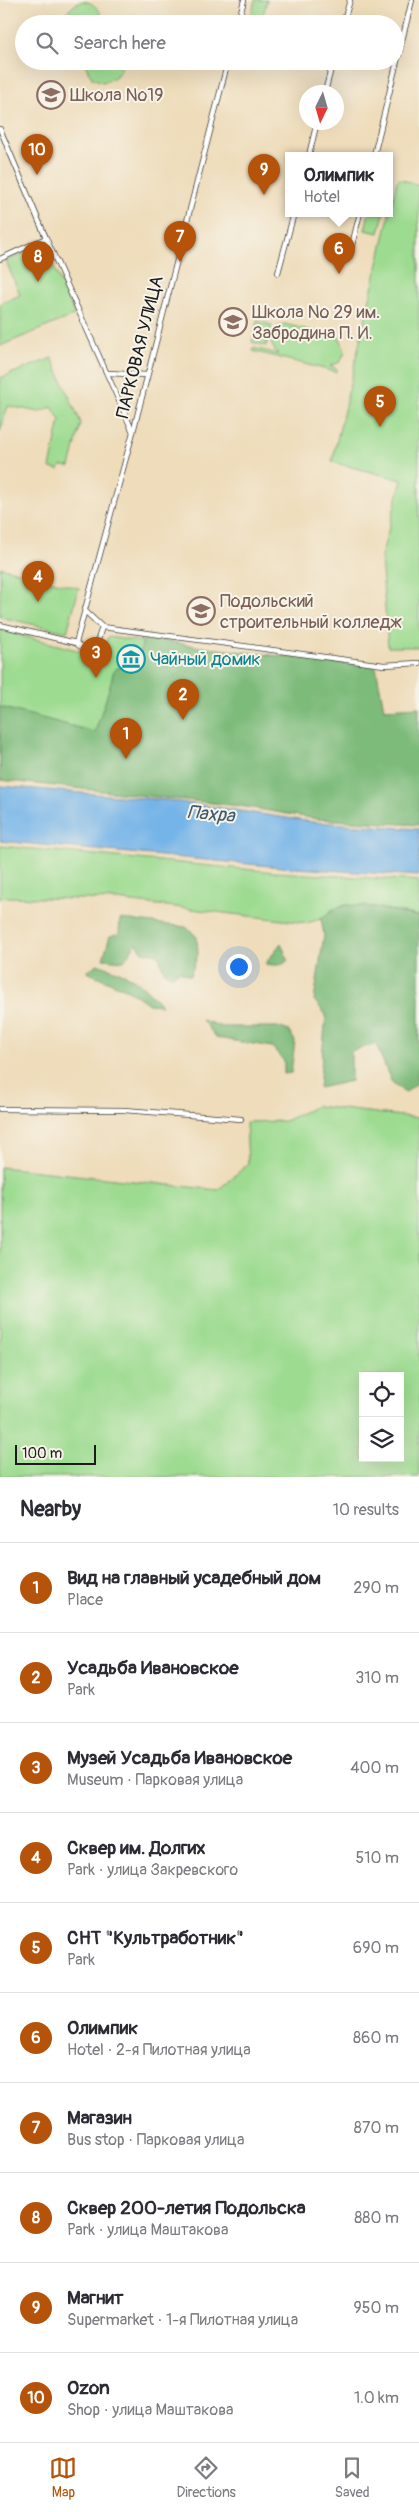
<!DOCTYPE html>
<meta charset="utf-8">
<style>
:root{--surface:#fff;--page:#f2f2f3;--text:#2b2b33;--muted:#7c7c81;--line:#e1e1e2;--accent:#b45309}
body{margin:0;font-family:Pangolin,sans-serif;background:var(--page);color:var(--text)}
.controls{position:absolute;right:15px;bottom:15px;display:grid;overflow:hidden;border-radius:0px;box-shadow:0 5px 20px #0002}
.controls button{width:45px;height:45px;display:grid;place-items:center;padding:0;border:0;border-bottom:1px solid var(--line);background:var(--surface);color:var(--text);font:25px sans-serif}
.compass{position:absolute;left:299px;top:85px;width:45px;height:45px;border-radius:50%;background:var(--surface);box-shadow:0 5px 20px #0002;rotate:185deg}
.scale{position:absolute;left:15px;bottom:12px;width:81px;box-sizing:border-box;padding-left:5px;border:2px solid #1c1c1c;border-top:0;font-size:14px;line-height:18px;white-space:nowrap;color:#1c1c1c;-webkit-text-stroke:4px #f7f3e8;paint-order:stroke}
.you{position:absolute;left:238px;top:966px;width:18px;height:18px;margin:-12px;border:4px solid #fff;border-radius:50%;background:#1a73e8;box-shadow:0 0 0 8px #1a73e833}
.badge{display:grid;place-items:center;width:32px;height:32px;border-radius:50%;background:var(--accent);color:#fff;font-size:16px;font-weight:700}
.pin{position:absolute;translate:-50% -41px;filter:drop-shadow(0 1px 2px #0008)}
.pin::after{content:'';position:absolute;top:26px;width:18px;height:15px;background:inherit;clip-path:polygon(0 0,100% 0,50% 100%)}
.popup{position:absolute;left:285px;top:152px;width:108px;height:65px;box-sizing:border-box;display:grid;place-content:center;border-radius:0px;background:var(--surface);filter:drop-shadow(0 1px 4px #0005);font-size:16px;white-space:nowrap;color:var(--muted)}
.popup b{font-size:19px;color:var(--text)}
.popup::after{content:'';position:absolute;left:50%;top:100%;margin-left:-10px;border:10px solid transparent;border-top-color:var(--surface)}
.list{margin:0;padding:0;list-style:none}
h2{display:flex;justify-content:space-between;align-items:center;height:65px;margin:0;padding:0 20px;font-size:21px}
h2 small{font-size:16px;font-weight:400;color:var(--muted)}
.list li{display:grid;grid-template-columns:32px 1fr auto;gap:15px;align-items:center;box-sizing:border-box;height:90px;padding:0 20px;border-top:1px solid var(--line)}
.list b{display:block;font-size:19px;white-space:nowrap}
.list p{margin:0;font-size:16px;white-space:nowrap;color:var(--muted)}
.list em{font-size:16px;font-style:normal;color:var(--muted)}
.icon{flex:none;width:28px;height:28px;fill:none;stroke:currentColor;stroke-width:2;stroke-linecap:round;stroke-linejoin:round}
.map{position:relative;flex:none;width:419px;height:1477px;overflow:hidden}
.search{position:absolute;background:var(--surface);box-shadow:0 5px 20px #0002;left:15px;right:15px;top:15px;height:55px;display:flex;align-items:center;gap:12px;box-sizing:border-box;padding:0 18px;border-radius:28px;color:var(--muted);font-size:19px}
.sheet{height:965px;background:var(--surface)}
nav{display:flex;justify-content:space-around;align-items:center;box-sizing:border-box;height:70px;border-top:1px solid var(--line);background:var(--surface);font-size:14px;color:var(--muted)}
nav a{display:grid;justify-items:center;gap:2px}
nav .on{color:var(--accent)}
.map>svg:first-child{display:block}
.green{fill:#9cdb90;stroke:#5c7c56;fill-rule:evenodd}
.forest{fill:#7dbb7a;stroke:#4c6c4b}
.water{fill:#74b4e8;stroke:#486882}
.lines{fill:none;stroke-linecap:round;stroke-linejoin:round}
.street-casing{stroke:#3c3934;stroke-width:6}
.street{stroke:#fff;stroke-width:4.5}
.labels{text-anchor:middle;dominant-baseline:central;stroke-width:4;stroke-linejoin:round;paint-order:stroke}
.education-label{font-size:18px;fill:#785e54;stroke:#f7f3e8;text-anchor:start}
.street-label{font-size:18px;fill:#1c1c1c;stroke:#f7f3e8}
.culture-label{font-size:18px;fill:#0d838f;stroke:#f7f3e8;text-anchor:start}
.water-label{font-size:19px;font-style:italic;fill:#3f596e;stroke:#f7f3e8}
</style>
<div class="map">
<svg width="419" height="1477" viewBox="0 0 419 1477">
<rect width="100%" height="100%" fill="#f7f3e8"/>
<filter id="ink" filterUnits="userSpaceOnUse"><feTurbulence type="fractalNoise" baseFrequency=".02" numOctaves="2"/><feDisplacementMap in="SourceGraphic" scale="10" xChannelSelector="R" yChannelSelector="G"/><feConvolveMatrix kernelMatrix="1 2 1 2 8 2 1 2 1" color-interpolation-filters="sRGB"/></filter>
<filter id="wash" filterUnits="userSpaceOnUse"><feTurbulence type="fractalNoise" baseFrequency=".0096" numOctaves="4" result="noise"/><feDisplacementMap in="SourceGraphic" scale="20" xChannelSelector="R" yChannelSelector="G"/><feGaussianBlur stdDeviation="1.12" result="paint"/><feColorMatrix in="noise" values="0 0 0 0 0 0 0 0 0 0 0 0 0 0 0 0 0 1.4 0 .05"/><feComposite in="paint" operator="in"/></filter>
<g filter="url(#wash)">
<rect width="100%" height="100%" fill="#eedcba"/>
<g class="green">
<polygon points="255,0 267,0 261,24 249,24"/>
<path d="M 83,1 C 97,3 100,12 106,24 L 68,24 L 68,11 L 77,3 Z"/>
<polygon points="83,61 121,61 121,70 114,78 103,82 92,78"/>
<polygon points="400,179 419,185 419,647 388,647 381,557 402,480 332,462 397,181"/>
<polygon points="369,213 384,213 379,233 365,230"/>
<polygon points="44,245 75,315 0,346 0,304 20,295 6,261"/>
<polygon points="257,321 272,325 266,346 252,342"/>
<path d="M 285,324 L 340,338 L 345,352 L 340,362 L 330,366 L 337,369 L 336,372 L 253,351 L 254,348 L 278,354 C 267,343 268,328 285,324 Z"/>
<polygon points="52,358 81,423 70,467 61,466 59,470 50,468 60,420 52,407 39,412 8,406 0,432 0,378"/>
<polygon points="0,567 79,588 67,632 0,617"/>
<polygon points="0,630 100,656 108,637 371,674 0,767"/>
<polygon points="0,846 275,872 419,881 419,916 375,907 346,905 332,910 321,919 307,923 117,900 4,897 0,899"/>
<path d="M 316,1106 L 419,1118 L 419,1477 L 0,1477 L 0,1167 L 218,1190 L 248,1164 L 246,1122 L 285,1121 ZM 363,1376 L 400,1376 L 400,1458 L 363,1458 Z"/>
</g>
<g class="forest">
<path d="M 143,637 L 201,647 L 376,667 L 384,709 L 419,707 L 419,825 L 317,819 L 240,806 L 0,780 L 0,707 L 95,732 C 102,710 109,692 114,670 L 120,667 L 138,669 Z"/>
<polygon points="346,905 375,907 419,917 419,1062 417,1083 405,1093 391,1081 376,1044 351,1051 351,1081 319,1088 326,1015 314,1000 324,935 321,919 332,910"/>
<polygon points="120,919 186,927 197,937 198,954 190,976 180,971 171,976 164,971 158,954 143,952 136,943 124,961 103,959 110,936 119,934"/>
<path d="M 281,943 L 288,960 C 283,967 273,965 265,964 Z"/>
<path d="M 97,964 C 128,974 140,980 161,1005 L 149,1004 L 130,991 L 87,972 Z"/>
<polygon points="202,1020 223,1027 278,1027 289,1031 295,1041 291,1073 284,1074 284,1061 272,1047 217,1038"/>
</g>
<polygon class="water" points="0,786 166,800 313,822 419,829 419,876 281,867 0,841"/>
</g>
<g filter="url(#ink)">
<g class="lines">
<defs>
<g id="street">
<polyline points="238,24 244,0"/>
<polyline points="343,24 350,0"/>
<polyline points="325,92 333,61"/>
<polyline points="0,129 46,238 133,432"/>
<polyline points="309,155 317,122"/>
<polyline points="374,155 412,0"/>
<polyline points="349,257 360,213"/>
<polyline points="0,259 46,238"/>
<polyline points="278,273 294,213"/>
<polyline points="108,373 147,375"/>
<path d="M 85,611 L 102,627 L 95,649 C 89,650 80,648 76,643 L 133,432 L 228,61"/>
<polyline points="0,625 76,643"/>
<polyline points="102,627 384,665 419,663"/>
<polyline points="0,1109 124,1110 241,1119"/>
</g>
</defs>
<use href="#street" class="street-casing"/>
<use href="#street" class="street"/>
</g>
</g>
<defs>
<symbol id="school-ring" viewBox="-11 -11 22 22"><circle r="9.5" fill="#f7f3e8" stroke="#8d6e63" stroke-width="1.5"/><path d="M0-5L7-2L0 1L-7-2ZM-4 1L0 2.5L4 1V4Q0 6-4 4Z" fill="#8d6e63"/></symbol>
<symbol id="university-ring" viewBox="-11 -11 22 22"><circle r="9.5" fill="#f7f3e8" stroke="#8d6e63" stroke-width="1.5"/><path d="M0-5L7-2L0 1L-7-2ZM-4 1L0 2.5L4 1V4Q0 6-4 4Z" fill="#8d6e63"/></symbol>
<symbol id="museum-ring" viewBox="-11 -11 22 22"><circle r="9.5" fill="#f7f3e8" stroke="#0f9aa8" stroke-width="1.5"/><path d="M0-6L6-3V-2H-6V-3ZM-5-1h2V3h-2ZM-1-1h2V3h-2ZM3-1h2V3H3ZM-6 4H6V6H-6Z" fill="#0f9aa8"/></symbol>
</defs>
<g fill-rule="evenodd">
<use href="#school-ring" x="35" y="79" width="32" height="32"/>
<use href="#school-ring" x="217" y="306" width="32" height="32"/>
<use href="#university-ring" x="185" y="595" width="32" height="32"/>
<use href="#museum-ring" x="115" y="643" width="32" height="32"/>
</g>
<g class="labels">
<g class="education-label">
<text x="70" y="95">Школа №19</text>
<text x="252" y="312">Школа № 29 им.<tspan x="252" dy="21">Забродина П. И.</tspan></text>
<text x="220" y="601">Подольский<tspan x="220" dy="21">строительный колледж</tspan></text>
</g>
<g class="street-label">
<text transform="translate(140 347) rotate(-76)">ПАРКОВАЯ УЛИЦА</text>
</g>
<g class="culture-label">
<text x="150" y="659">Чайный домик</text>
</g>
<g class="water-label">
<text transform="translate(211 814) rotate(5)">Пахра</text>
</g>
</g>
</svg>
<div class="controls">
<button><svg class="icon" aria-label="locate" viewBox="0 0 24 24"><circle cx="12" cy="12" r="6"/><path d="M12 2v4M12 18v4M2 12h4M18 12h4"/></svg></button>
<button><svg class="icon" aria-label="layers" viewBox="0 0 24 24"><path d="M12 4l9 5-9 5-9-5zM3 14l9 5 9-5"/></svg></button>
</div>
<svg class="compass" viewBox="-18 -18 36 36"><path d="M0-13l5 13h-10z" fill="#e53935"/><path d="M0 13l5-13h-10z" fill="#7c7c81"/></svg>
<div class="scale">100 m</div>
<div class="you"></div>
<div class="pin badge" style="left:126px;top:759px">1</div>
<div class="pin badge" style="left:183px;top:720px">2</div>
<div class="pin badge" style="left:96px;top:678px">3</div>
<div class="pin badge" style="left:38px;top:602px">4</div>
<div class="pin badge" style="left:380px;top:427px">5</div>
<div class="pin badge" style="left:339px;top:274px">6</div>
<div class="popup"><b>Олимпик</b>Hotel</div>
<div class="pin badge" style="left:180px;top:262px">7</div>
<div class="pin badge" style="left:38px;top:282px">8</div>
<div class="pin badge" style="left:264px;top:195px">9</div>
<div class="pin badge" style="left:37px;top:175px">10</div>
<div class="search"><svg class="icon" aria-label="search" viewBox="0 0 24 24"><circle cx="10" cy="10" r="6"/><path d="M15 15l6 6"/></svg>Search here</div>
</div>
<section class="sheet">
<h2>Nearby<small>10 results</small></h2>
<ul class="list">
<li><span class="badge">1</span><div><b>Вид на главный усадебный дом</b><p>Place</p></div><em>290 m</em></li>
<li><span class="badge">2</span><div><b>Усадьба Ивановское</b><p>Park</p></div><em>310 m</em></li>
<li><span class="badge">3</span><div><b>Музей Усадьба Ивановское</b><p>Museum · Парковая улица</p></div><em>400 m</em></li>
<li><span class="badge">4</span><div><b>Сквер им. Долгих</b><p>Park · улица Закревского</p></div><em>510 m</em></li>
<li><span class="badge">5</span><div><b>СНТ &quot;Культработник&quot;</b><p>Park</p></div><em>690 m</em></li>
<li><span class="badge">6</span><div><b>Олимпик</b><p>Hotel · 2-я Пилотная улица</p></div><em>860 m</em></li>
<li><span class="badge">7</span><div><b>Магазин</b><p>Bus stop · Парковая улица</p></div><em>870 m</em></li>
<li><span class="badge">8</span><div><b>Сквер 200-летия Подольска</b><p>Park · улица Маштакова</p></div><em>880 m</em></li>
<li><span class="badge">9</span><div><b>Магнит</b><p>Supermarket · 1-я Пилотная улица</p></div><em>950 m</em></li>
<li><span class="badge">10</span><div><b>Ozon</b><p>Shop · улица Маштакова</p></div><em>1.0 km</em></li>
</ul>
</section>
<nav>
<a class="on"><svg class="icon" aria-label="map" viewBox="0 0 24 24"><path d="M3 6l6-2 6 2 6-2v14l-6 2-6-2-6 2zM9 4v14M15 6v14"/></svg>Map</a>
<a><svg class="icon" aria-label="directions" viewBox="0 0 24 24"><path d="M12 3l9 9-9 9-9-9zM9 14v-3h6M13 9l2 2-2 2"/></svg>Directions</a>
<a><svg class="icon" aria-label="saved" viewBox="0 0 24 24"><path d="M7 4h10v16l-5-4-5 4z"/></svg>Saved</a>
</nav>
